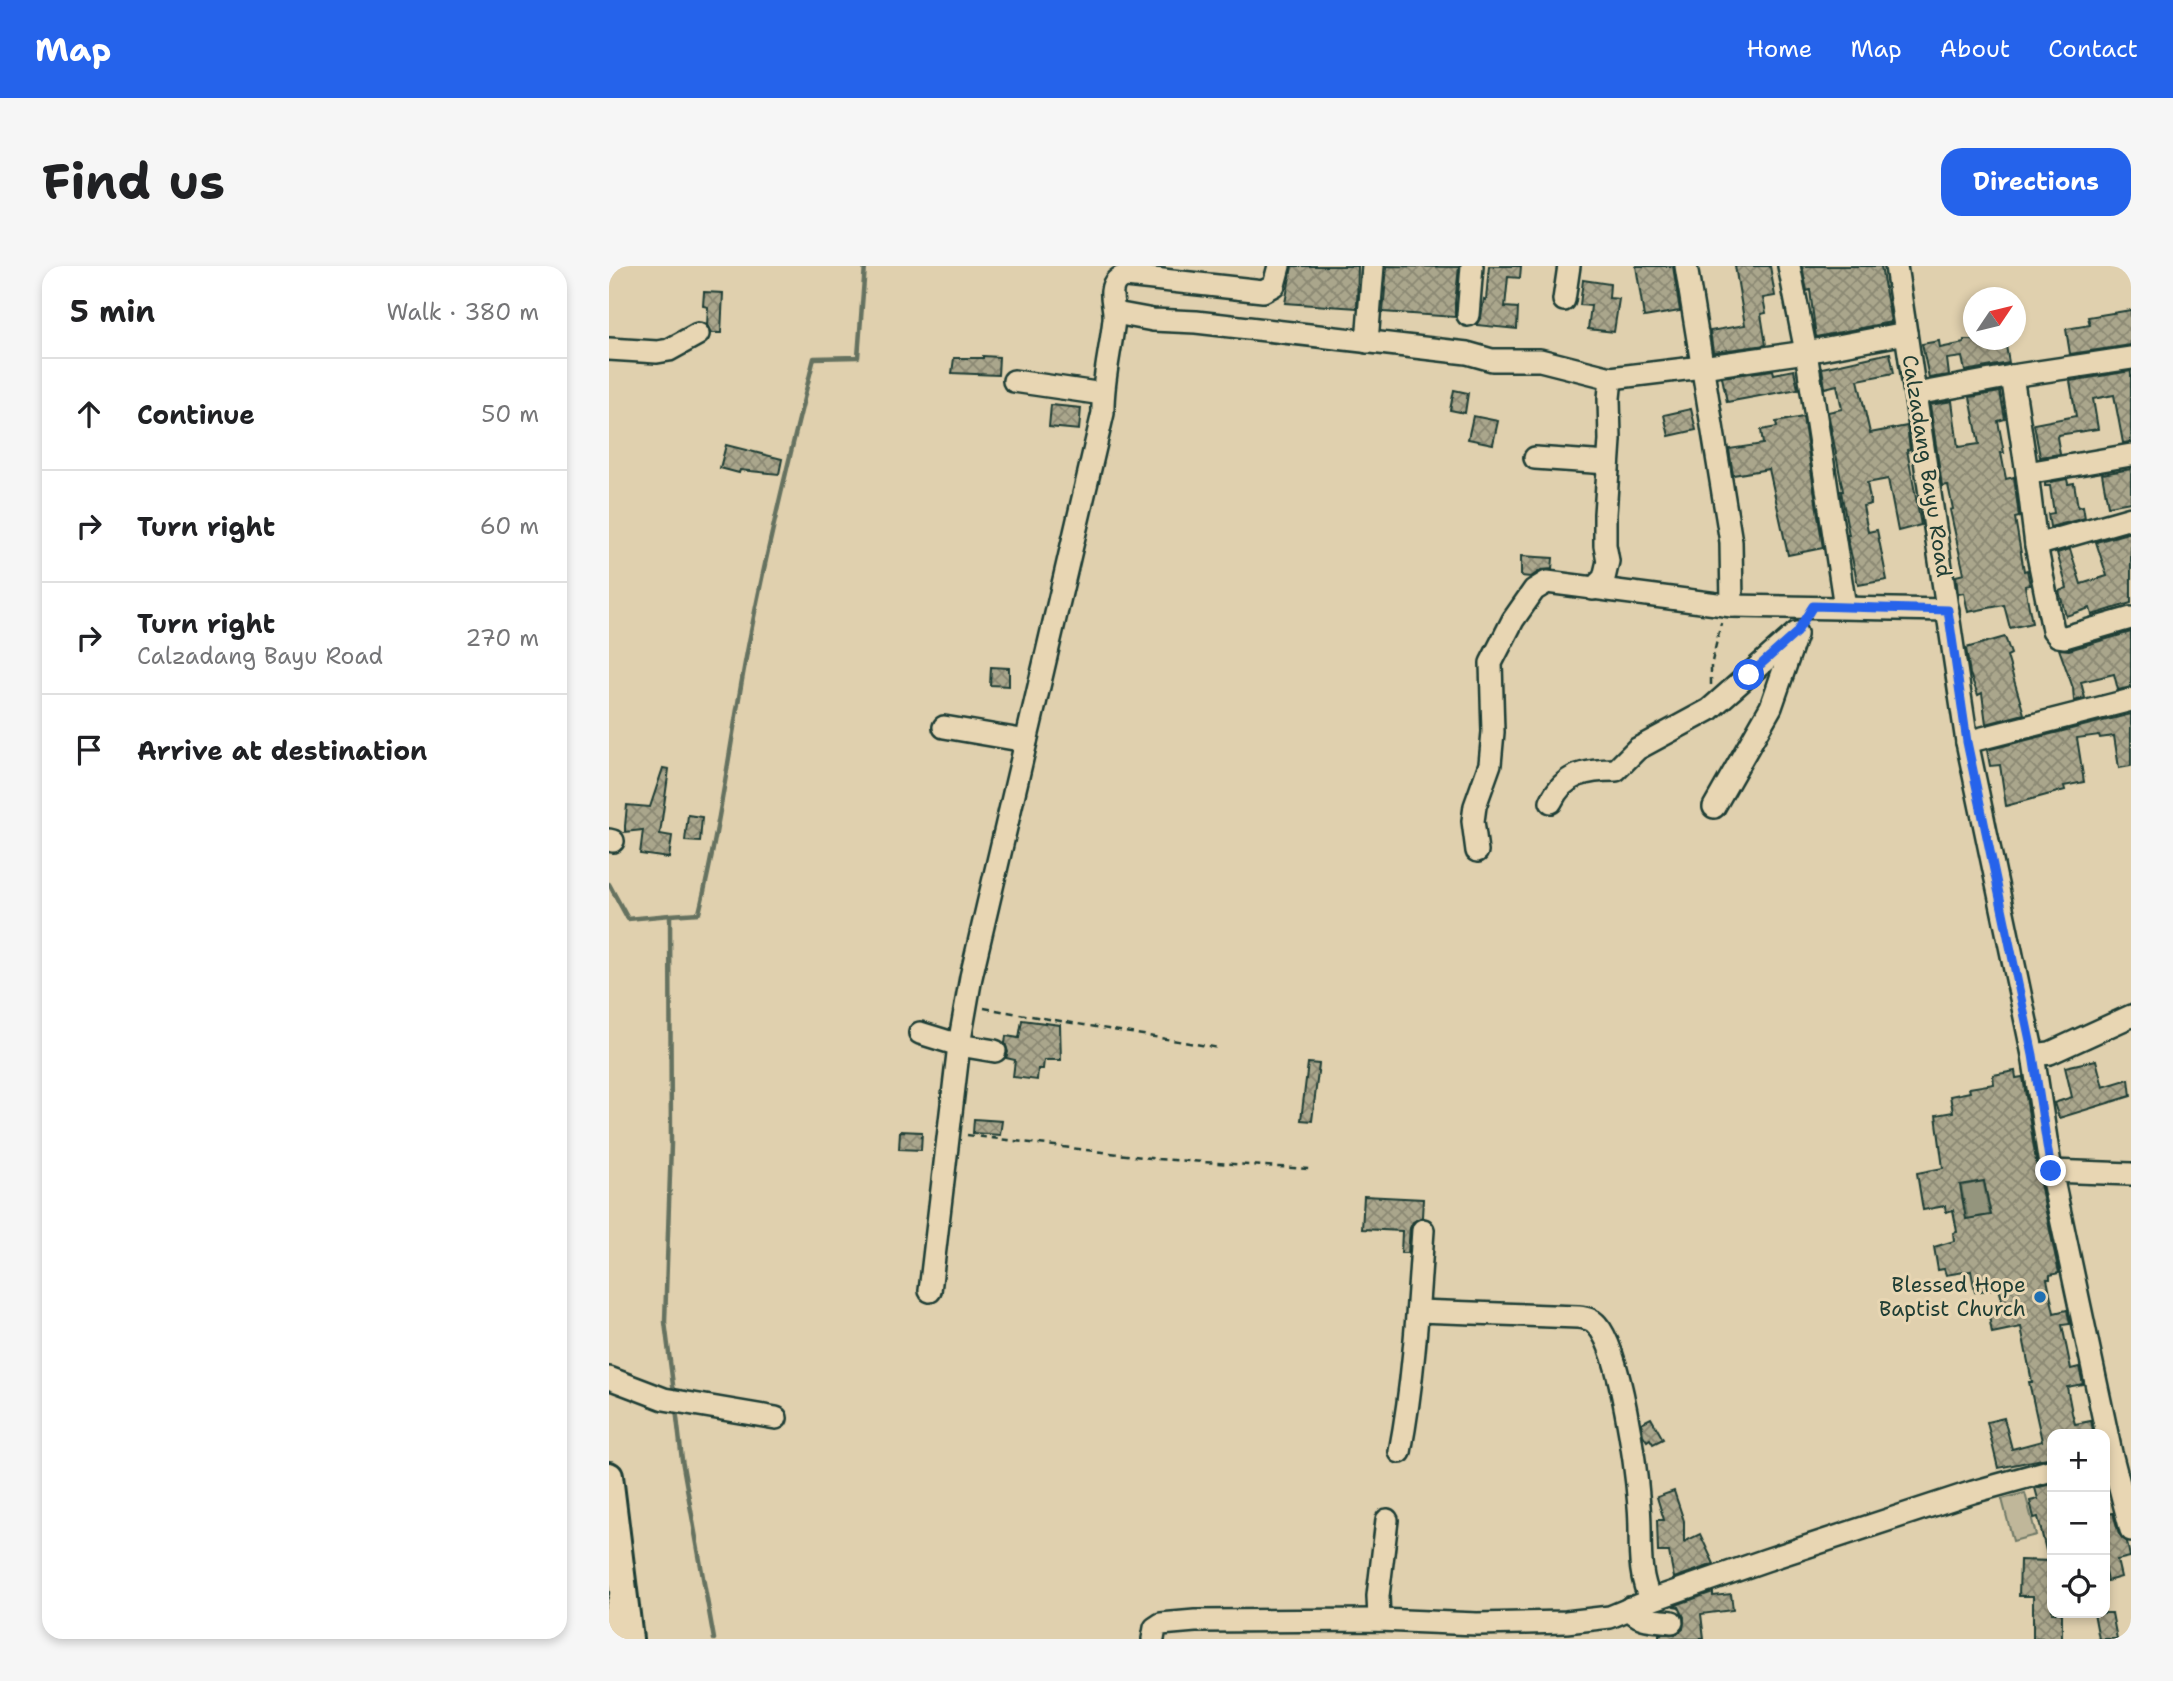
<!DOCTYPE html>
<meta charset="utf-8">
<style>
:root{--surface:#fff;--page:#f6f6f6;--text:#202124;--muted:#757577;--line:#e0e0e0;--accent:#2563eb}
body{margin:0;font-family:"Shantell Sans",sans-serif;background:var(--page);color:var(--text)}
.controls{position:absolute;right:21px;bottom:21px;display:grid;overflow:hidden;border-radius:14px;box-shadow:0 4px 10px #0003}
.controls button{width:63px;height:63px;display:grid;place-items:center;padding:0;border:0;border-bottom:2px solid var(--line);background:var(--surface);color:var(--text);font:35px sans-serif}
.compass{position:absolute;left:1354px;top:21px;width:63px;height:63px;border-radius:50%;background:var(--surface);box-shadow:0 4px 10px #0003;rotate:55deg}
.stop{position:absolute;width:21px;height:21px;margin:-16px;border:5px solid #2563eb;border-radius:50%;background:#fff}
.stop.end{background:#2563eb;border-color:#fff;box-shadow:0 2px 7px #0008}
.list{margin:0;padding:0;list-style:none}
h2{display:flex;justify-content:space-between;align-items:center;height:91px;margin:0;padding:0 28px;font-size:30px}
h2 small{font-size:23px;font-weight:400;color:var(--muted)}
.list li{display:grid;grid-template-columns:46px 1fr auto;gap:21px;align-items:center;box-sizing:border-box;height:112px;padding:0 28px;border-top:2px solid var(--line)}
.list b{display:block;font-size:26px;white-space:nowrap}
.list p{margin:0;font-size:23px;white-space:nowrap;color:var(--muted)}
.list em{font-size:23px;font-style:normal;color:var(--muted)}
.icon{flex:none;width:38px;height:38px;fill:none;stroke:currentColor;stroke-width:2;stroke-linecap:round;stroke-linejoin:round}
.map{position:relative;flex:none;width:1522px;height:1373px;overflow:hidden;border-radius:21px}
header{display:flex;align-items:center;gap:42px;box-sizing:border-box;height:98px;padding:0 35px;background:var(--accent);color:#fff}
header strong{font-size:33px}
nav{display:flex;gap:38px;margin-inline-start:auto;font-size:24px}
.intro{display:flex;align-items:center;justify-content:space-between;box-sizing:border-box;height:168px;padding:0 42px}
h1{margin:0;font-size:49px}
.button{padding:18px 32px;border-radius:21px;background:var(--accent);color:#fff;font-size:24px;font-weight:700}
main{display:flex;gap:42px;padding:0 42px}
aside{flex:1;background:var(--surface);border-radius:21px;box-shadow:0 4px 10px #0003}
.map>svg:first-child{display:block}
.grass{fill:#c0b79a;stroke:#707a67;stroke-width:2}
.water{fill:#94957d;stroke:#657260;stroke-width:2}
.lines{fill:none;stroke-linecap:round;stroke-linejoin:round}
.stream{stroke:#657260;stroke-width:4.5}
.building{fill:url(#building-cross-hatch);stroke:#1f3d34;stroke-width:2;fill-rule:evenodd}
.minor-casing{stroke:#1f3d34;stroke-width:26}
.major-casing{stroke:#1f3d34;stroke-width:32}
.path{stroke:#1f3d34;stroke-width:2.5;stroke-dasharray:7 5;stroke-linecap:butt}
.minor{stroke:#e8d6b3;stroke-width:21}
.major{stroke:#e8d6b3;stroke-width:26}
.route{stroke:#2563eb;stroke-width:9}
.poi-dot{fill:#1f6fb2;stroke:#e8d6b3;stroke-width:2.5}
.labels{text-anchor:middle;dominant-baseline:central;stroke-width:6;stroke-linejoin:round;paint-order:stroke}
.street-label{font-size:21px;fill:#1f3d34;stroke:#e8d6b3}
.poi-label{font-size:21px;fill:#1f3d34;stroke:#e8d6b3;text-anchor:end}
</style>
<header>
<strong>Map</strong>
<nav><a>Home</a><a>Map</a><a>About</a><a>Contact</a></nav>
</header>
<div class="intro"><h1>Find us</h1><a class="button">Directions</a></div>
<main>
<aside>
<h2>5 min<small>Walk · 380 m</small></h2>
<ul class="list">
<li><svg class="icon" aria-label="ahead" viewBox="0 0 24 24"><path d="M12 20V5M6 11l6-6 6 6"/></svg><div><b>Continue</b></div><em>50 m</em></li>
<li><svg class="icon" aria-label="right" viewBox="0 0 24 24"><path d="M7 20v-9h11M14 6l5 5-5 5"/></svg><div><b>Turn right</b></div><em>60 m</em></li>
<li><svg class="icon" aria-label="right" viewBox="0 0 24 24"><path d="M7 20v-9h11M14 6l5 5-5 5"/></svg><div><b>Turn right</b><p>Calzadang Bayu Road</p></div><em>270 m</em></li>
<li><svg class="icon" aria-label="arrive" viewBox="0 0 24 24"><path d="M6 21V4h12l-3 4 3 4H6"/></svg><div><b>Arrive at destination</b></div></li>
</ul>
</aside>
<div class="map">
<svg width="1522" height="1373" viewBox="0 0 1522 1373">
<defs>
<pattern id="building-cross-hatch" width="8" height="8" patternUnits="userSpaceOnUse" patternTransform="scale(1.75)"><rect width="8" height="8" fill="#aaa68c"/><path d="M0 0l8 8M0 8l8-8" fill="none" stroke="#8a8873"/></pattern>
</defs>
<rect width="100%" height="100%" fill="#e0d0ae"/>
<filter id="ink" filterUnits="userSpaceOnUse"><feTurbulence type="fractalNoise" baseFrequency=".0143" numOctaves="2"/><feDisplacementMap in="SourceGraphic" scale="14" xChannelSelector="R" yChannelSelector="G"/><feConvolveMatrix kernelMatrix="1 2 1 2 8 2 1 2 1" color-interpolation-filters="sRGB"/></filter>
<g filter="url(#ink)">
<polygon class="grass" points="1416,1227 1427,1269 1404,1275 1393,1233"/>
<polygon class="water" points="1374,915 1381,949 1368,951 1360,958 1352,920"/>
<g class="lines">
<g class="stream">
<polyline points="0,618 19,653 61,649 62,878 56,1056 65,1127"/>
<path d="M 61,649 L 90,647 C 110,565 121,480 136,397 C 155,294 180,193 205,92 L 249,91 L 256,0"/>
<polyline points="67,1143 73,1194 105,1373"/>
</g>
</g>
<g class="building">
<polygon points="683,0 749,0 748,42 676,37"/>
<polygon points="778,0 850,1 846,37 846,51 774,46"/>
<polygon points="880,0 912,0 911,12 899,11 896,41 909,42 908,63 867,59 872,51 875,33 877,34"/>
<polygon points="1027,0 1064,0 1071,45 1035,51"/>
<polygon points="1126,0 1161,0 1166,30 1154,32 1157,47 1152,48 1157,79 1104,86 1101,65 1136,59"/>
<polygon points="1193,0 1272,0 1282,56 1207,71 1201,24 1198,25"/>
<polygon points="974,14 1001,18 1000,32 1010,33 1005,66 979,63 982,40 971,39"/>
<polygon points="95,26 114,27 112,67 102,67 98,59 99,41 94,40"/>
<polygon points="1522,44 1522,79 1461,88 1457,63 1481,59 1479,51"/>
<polygon points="1355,74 1396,74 1400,97 1356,105 1353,91 1338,93 1340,109 1320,112 1313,78 1330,75 1331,82 1355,77"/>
<polygon points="1281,87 1285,107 1249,114 1261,167 1298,160 1301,183 1298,184 1312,259 1289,265 1279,213 1258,217 1262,238 1254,240 1259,266 1268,264 1278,314 1249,319 1239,274 1238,269 1240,269 1232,225 1234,225 1219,146 1233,143 1228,119 1216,122 1213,102"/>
<polygon points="374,90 390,91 389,109 343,107 345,92 374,92"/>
<polygon points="1164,104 1165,108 1185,104 1189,123 1118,136 1113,111"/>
<polygon points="1522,105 1522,176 1514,177 1505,129 1484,133 1489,163 1449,169 1448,171 1451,188 1431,191 1425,158 1467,150 1461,115"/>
<polygon points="845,124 859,127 856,147 841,144"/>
<polygon points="1391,126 1396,153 1389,155 1395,187 1392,187 1397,213 1405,211 1410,251 1406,252 1415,305 1418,304 1421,319 1416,320 1423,357 1401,362 1395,339 1359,346 1355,327 1349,328 1347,310 1355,308 1341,244 1344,243 1339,219 1333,220 1321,139 1343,135 1349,181 1370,178 1361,131"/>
<polygon points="442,139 472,142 470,164 440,161"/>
<polygon points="1082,143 1087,164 1060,170 1055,149"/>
<polygon points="864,150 889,155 884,178 859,173"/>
<polygon points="1194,151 1214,282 1179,289 1160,203 1124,209 1120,183 1154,178 1152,164 1168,161 1167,156"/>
<polygon points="117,179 173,193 170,208 131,204 130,207 111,202"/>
<polygon points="1522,203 1522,236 1499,240 1493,208"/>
<polygon points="1458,213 1459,218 1465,217 1469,241 1474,240 1476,252 1441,261 1439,248 1445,247 1441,220 1436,220 1436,217"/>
<polygon points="1522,266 1522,337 1483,349 1481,342 1457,350 1450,325 1458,322 1448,287 1461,283 1472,318 1498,310 1487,276"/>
<polygon points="912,290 944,292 943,303 932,304 922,311 912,310"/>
<polygon points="1522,366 1522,421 1509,424 1505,408 1472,416 1476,432 1465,435 1464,422 1450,383 1460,384"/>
<polygon points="1396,371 1402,388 1398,390 1415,448 1377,458 1373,427 1369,429 1361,408 1357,382"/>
<polygon points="382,401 400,402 400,420 381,419"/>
<polygon points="1522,448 1522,500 1510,502 1505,470 1491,472 1490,469 1468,472 1475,516 1455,520 1456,524 1397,540 1391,499 1381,500 1378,484"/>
<polygon points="54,502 60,503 51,568 63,570 60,592 31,588 34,564 16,566 16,560 18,539 41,541"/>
<polygon points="79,549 93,551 91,576 76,575"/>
<polygon points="413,754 451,759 452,794 435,794 434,803 429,803 428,814 404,811 406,794 397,792 399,786 396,777 397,770 410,772"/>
<polygon points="1487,794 1494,821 1520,813 1522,830 1450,852 1445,837 1463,831 1456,801"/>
<polygon points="699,797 710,798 703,855 692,854"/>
<path d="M 1406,805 L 1407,812 L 1414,811 L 1429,908 L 1450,1007 L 1441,1009 L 1441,1013 L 1438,1013 L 1445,1047 L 1458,1044 L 1461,1058 L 1453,1059 L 1462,1103 L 1470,1101 L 1474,1118 L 1458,1121 L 1463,1147 L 1466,1158 L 1482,1155 L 1485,1168 L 1443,1168 L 1443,1191 L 1389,1202 L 1378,1156 L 1395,1152 L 1403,1183 L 1433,1175 L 1420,1116 L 1423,1116 L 1412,1061 L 1383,1067 L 1380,1050 L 1396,1047 L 1390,1022 L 1366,1026 L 1362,1005 L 1337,1009 L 1335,1003 L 1329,1004 L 1325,981 L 1345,975 L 1344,967 L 1348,966 L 1344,944 L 1337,946 L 1336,940 L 1314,944 L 1308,907 L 1334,902 L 1327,849 L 1344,846 L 1341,830 L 1361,826 L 1360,822 L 1385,818 L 1384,809 ZM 1375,915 L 1382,949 L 1357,953 L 1351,919 Z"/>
<polygon points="365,853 393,855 391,869 364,867"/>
<polygon points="291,865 313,866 312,884 290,883"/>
<polygon points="755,930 814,933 813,951 804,956 801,962 799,987 792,987 793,965 753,963"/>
<polygon points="1042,1152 1054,1173 1044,1178 1041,1173 1038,1175 1034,1169 1032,1157"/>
<polygon points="1443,1218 1443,1292 1439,1293 1429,1251 1425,1252 1421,1235 1429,1233 1426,1222"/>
<polygon points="1065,1225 1075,1255 1075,1276 1091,1268 1105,1298 1065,1312 1060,1286 1049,1286 1048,1254 1055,1254 1048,1231"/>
<polygon points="1504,1247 1510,1268 1518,1276 1521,1291 1508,1294 1512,1311 1498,1315 1496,1306 1496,1249"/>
<polygon points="1411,1294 1443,1295 1443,1347 1453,1347 1453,1373 1424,1373 1424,1330 1410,1330"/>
<polygon points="1104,1326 1104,1330 1122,1328 1124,1344 1092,1348 1095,1373 1050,1373 1050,1368 1068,1368 1074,1363 1075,1351 1070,1341 1064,1340"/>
<polygon points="1485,1347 1503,1347 1508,1373 1490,1373"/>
</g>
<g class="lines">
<defs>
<g id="minor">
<polyline points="1077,0 1122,276 1123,340"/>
<polyline points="1180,0 1197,86 1236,341"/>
<polyline points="1287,0 1358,476 1424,789 1442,905 1502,1187 1522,1264"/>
<polyline points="955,34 960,0"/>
<polyline points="506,47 544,54 587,56 858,87 883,94 931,94 1002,112 1093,101 1197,86 1297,67"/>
<polyline points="859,49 863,0"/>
<polyline points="758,76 764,0"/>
<polyline points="0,83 48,86 60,84 89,68"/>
<polyline points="1403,110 1418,207 1427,279 1444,364 1449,370 1456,371 1522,352"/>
<polyline points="405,115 494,128"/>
<polyline points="1307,128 1403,110 1522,92"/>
<polyline points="926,192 999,197"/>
<polyline points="1418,207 1522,189"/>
<polyline points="1427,279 1522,252"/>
<polyline points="984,323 995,312 999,295 996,279 996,248 1001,174 1000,132 1002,112"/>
<polyline points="335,461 417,475"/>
<polyline points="1358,476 1522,434"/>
<path d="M 942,536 C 955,507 979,504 1007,504 L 1028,483 L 1100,444 L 1187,367"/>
<polyline points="1105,541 1162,441 1187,369"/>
<polyline points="0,574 4,575"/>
<polyline points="868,585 864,555 866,540 881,498 884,466 882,397 904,354 925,324 938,316 1123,340 1339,344"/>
<polyline points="311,767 350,779 386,785"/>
<polyline points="1424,789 1441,787 1522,750"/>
<polyline points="1442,905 1522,908"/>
<path d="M 321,1025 L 350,779 L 362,711 L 494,147 C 493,115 502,84 505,53 C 506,43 502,34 503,25 C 504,16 510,11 517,10 L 654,25 L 665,19 L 670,0"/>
<path d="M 809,1045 L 969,1051 C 977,1052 983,1053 988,1059 C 1012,1085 1027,1202 1030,1240 C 1033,1271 1027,1306 1042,1334"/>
<polyline points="0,1112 55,1133 167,1152"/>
<path d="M 791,1186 C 805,1113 809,1038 814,964"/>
<path d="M 1021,1342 C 1028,1356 1050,1354 1063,1356"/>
<polyline points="770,1354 769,1330 778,1254"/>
<polyline points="0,1364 13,1326"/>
<polyline points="544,1373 546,1362 552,1358 586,1355 770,1354 868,1358 957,1356 1001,1351 1042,1334 1157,1294 1364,1226 1443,1204"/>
</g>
<polyline id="major" points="0,1210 20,1373"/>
</defs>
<use href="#minor" class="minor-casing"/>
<use href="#major" class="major-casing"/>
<g class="path">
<polyline points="1102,419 1102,400 1112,357"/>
<polyline points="375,742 610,782"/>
<polyline points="358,869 549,893 700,903"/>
</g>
<use href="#minor" class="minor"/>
<use href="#major" class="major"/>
</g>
</g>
<g class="lines" filter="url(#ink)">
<polyline class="route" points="1140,409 1187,367 1204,340 1339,344 1358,476 1424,789 1442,905"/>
</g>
<circle class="poi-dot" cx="1431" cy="1031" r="7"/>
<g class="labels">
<g class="street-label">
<text transform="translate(1318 200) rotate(81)">Calzadang Bayu Road</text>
</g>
<g class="poi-label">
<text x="1417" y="1019">Blessed Hope<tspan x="1417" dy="24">Baptist Church</tspan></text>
</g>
</g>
</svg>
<div class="controls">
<button>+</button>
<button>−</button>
<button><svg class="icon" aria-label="locate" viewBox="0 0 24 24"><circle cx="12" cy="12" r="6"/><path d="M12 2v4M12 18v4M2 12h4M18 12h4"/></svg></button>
</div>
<svg class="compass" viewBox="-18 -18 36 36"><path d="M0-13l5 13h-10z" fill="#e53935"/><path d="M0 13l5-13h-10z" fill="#757577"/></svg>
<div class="stop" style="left:1140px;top:409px"></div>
<div class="stop end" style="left:1442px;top:905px"></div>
</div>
</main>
